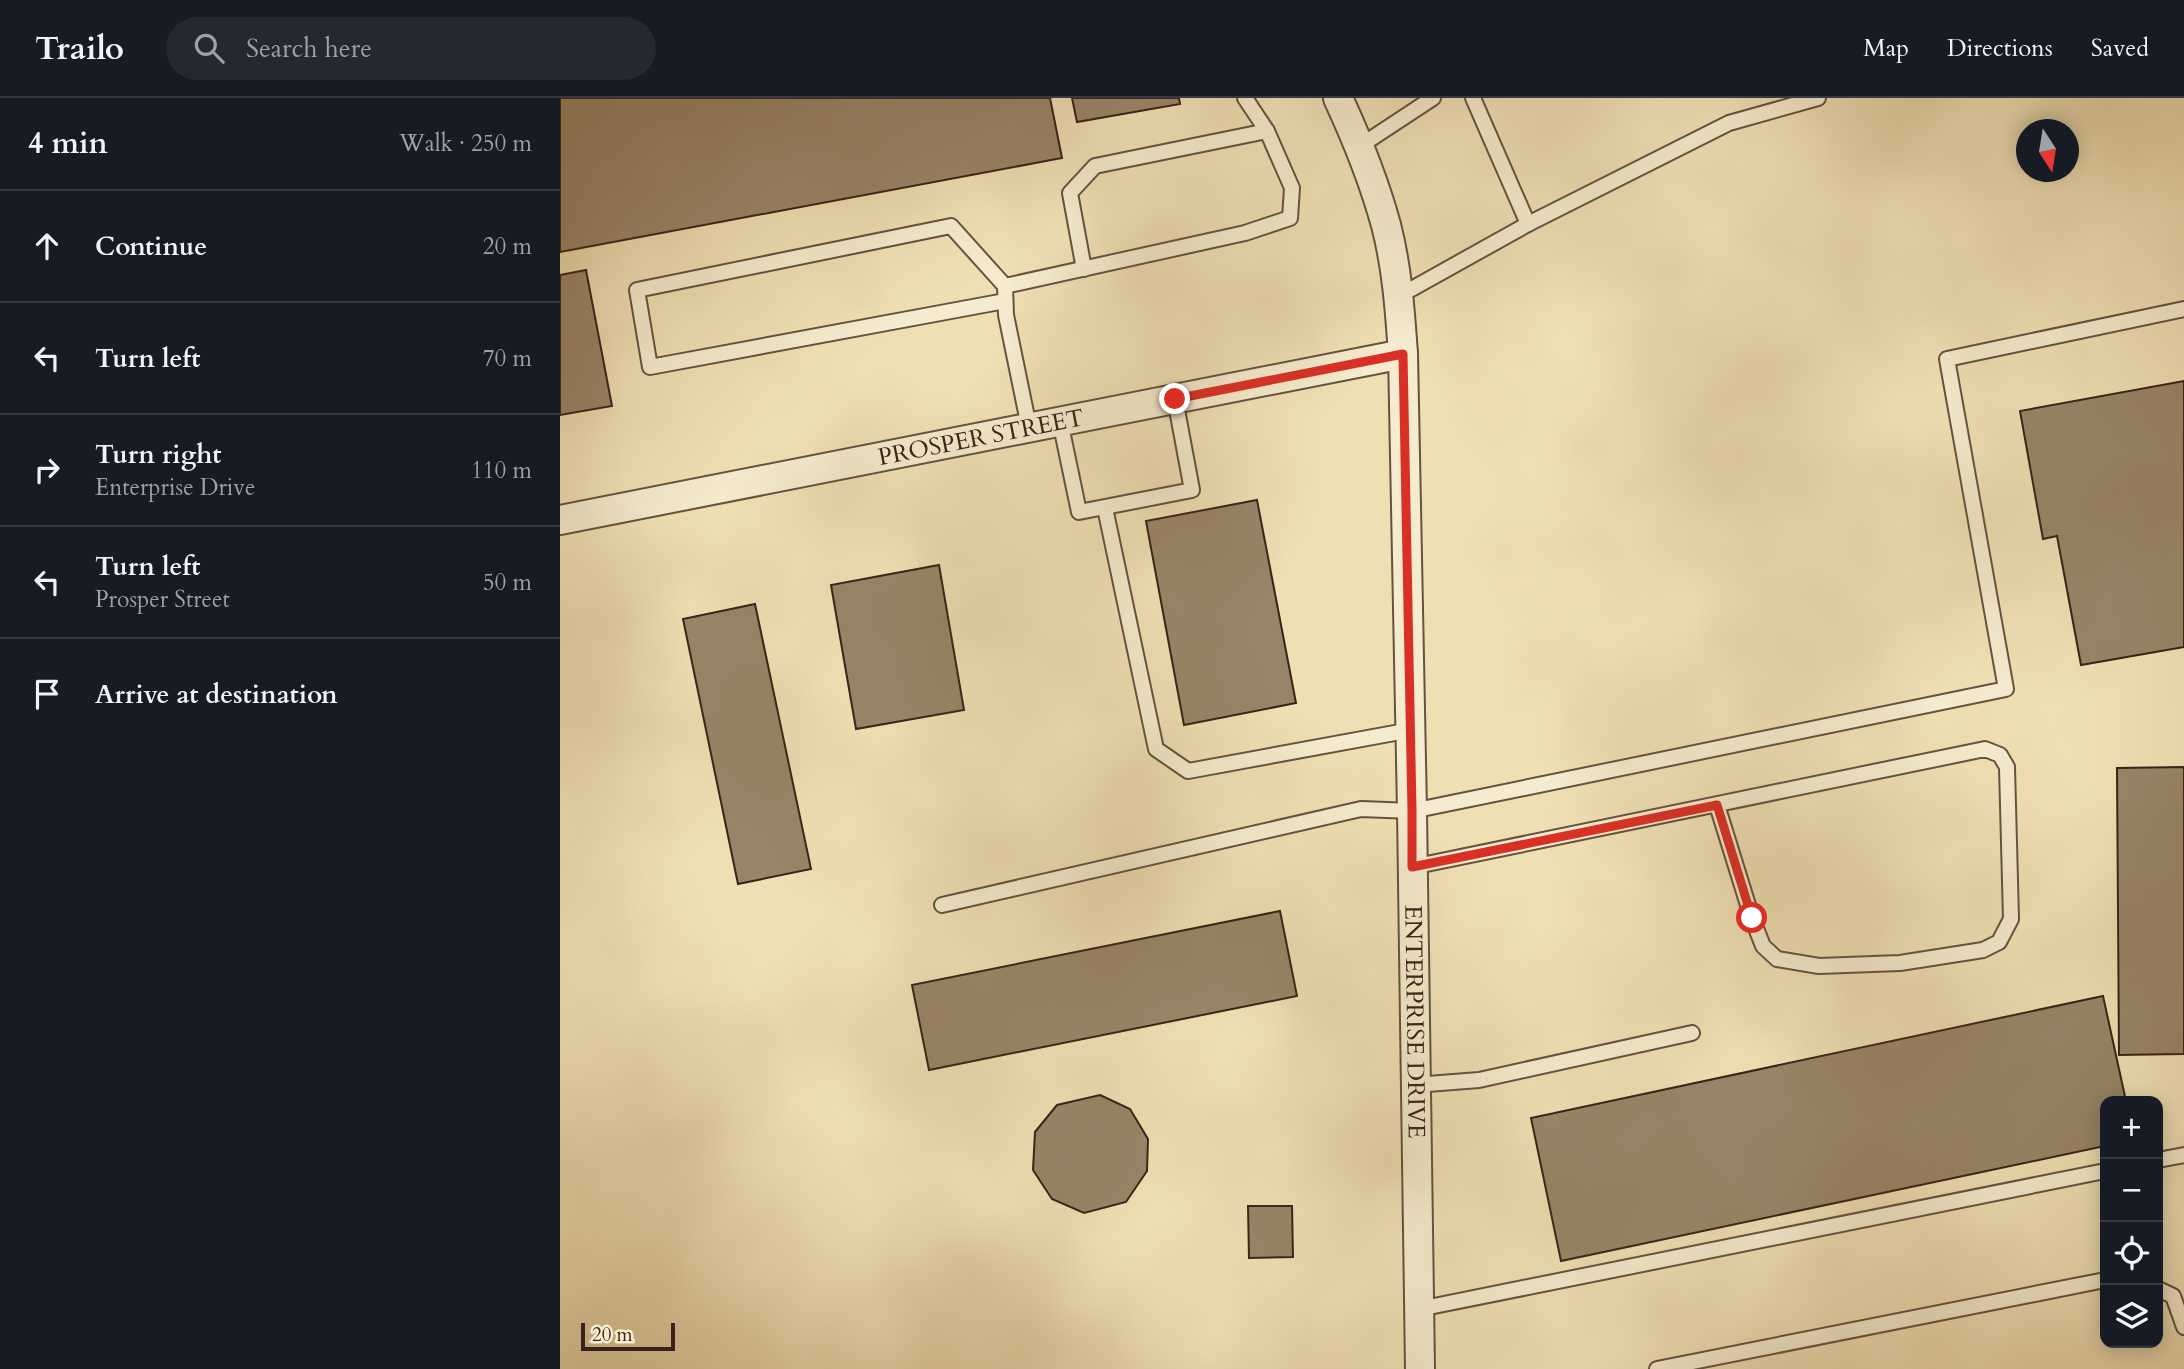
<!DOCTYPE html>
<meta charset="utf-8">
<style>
:root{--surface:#171b24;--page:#242831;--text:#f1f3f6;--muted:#9ea1a6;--line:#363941}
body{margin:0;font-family:Cardo,serif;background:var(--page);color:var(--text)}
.controls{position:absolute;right:21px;bottom:21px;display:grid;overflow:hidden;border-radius:14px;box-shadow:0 4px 18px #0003}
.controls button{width:63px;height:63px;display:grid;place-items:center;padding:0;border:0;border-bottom:2px solid var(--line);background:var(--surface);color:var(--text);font:35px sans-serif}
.compass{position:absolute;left:1456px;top:21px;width:63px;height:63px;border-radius:50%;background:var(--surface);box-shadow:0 4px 18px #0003;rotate:168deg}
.scale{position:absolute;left:21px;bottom:18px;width:94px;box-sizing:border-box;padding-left:7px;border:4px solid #392318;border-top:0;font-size:19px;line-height:24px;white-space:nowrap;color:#392318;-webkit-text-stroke:5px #f5ebce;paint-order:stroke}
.stop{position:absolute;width:21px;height:21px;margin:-16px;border:5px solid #d93025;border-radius:50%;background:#fff}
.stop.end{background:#d93025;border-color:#fff;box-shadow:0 2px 7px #0008}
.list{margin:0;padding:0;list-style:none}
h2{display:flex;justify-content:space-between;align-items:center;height:91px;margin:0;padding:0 28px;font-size:30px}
h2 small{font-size:23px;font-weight:400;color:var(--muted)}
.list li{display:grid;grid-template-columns:46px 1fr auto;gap:21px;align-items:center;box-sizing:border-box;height:112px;padding:0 28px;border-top:2px solid var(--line)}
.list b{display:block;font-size:26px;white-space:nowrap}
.list p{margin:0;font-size:23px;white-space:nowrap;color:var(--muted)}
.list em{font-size:23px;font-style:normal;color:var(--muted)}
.icon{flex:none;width:38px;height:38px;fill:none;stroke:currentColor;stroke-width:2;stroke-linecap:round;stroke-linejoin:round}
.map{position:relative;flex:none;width:1624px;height:1271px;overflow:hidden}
header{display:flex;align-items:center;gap:42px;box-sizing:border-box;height:98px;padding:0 35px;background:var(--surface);border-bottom:2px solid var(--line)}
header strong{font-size:33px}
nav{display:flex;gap:38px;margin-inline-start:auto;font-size:24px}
.search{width:490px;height:63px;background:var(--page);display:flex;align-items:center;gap:18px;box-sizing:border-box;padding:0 24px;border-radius:38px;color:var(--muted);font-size:26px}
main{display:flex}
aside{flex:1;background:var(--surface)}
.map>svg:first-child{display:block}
.building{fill:#988569;stroke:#392318;stroke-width:2}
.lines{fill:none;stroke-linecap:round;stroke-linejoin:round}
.lane-casing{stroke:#66523f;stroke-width:18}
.street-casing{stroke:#66523f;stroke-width:32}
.lane{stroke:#f5ebce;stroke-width:14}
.street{stroke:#f5ebce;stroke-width:28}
.route{stroke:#d93025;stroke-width:9}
.labels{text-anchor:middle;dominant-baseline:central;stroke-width:6;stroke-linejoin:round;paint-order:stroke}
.street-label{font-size:24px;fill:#392318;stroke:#f5ebce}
</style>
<header>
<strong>Trailo</strong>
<div class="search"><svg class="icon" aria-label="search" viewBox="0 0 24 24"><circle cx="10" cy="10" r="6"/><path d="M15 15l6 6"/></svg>Search here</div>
<nav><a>Map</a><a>Directions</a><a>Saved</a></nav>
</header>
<main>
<aside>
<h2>4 min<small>Walk · 250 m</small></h2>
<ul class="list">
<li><svg class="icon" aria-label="ahead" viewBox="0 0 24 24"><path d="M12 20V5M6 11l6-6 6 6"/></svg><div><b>Continue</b></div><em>20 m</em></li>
<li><svg class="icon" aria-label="left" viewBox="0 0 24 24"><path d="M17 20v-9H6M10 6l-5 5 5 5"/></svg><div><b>Turn left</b></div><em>70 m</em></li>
<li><svg class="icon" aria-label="right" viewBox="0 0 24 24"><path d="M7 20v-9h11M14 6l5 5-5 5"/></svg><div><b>Turn right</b><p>Enterprise Drive</p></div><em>110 m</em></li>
<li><svg class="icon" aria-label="left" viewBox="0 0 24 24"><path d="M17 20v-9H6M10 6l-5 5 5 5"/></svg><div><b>Turn left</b><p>Prosper Street</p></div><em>50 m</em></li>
<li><svg class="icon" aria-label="arrive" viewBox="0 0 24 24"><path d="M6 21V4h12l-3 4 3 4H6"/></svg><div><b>Arrive at destination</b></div></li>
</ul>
</aside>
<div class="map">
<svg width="1624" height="1271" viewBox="0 0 1624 1271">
<rect width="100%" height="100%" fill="#efe0b4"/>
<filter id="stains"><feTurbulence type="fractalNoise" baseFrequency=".00286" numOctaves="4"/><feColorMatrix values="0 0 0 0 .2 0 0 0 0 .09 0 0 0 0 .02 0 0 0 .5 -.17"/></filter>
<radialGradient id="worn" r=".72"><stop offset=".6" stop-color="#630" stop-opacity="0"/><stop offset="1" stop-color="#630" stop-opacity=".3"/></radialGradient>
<g class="building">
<polygon points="0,0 490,0 502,60 0,154"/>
<polygon points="512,0 619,0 620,6 517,24"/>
<polygon points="26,172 52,308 0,317 0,177"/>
<polygon points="1624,283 1624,549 1521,567 1497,438 1483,441 1460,313"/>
<polygon points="697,402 736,605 624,627 586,423"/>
<polygon points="379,467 404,612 296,631 271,487"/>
<polygon points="195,506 251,771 178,786 123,521"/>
<polygon points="1624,669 1624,956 1559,957 1557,670"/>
<polygon points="720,813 737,898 369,972 352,887"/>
<polygon points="1543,898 1566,1003 1545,1003 1545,1048 1001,1163 971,1020"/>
<polygon points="540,997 570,1011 588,1041 587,1073 566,1104 524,1115 492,1101 473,1072 475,1034 497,1007"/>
<polygon points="688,1108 732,1108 733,1159 689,1160"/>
</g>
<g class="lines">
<defs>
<g id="lane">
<polyline points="913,0 968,126"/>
<polyline points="800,48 873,0"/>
<polyline points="524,171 510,95 535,68 707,33"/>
<polyline points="445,188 391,128 77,192 90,269 445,203"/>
<polyline points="839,198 968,126 1169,25 1258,0"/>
<polyline points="500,323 519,414 632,392 615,301"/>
<polyline points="469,329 446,217 445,188 685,135 730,120 732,90 707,33 685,0"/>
<polyline points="545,410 596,651 628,673 851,632"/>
<polyline points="852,769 1425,651 1440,657 1447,669 1451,821 1439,844 1423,852 1340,865 1259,868 1217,861 1203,848 1192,820 1157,707"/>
<polyline points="382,807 801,711 852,713 1446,591 1387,261 1624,211"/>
<polyline points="855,987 919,982 1132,935"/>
<polyline points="1598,1062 1624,1057"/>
<polyline points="1598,1191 1613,1198 1624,1229"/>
<polyline points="859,1211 1545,1073"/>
<polyline points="1097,1271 1545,1182"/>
</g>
<g id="street">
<path id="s1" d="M 778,0 C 797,41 814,83 826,127 C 837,169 840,213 843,256 L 852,713 L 860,1271"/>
<path id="s2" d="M 0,422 L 843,256"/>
</g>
</defs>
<use href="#lane" class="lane-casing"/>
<use href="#street" class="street-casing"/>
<use href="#lane" class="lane"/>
<use href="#street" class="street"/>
</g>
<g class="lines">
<polyline class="route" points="615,301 843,256 852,713 852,769 1157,707 1192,820"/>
</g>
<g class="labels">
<g class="street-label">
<text stroke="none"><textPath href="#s2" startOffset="429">PROSPER STREET</textPath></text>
<text stroke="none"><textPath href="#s1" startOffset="934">ENTERPRISE DRIVE</textPath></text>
</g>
</g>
<rect width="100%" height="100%" filter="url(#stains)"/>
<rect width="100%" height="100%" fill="url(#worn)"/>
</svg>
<div class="controls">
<button>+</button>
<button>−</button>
<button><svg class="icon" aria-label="locate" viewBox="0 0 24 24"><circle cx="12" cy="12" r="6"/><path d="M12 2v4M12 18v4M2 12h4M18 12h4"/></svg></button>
<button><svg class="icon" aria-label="layers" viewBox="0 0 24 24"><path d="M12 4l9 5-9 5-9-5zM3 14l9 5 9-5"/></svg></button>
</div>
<svg class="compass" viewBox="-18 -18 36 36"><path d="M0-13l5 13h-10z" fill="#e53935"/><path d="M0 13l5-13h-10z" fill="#9ea1a6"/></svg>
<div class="scale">20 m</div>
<div class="stop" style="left:1192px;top:820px"></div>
<div class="stop end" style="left:615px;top:301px"></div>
</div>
</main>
